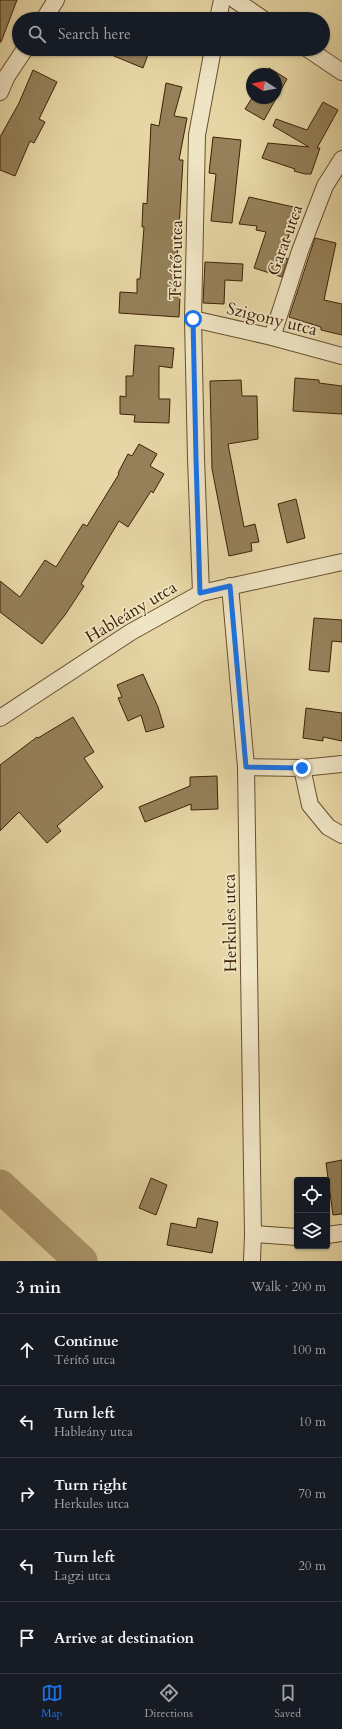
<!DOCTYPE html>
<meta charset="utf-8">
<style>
:root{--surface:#171b24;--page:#20242c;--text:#f1f3f6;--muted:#9ea1a6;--line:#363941;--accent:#1a73e8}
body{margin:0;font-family:Cardo,serif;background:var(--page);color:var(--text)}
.controls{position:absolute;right:12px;bottom:12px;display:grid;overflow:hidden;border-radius:4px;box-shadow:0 1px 3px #0004}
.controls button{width:36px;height:36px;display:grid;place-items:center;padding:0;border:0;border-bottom:1px solid var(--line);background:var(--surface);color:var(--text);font:20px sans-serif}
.compass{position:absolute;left:246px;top:68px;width:36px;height:36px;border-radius:50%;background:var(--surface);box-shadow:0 1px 3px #0004;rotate:281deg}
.stop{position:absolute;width:12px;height:12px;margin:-9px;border:3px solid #1a73e8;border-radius:50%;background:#fff}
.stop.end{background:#1a73e8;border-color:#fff;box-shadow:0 1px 4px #0008}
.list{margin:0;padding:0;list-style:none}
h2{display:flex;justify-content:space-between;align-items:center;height:52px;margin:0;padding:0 16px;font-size:17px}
h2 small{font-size:13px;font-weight:400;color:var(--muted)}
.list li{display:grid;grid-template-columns:26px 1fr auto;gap:12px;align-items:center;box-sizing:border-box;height:72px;padding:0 16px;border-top:1px solid var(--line)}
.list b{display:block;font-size:15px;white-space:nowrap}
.list p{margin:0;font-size:13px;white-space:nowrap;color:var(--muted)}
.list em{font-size:13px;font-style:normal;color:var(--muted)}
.icon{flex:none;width:22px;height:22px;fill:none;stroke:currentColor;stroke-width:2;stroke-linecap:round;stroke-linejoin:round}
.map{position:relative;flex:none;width:342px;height:1261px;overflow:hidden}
.search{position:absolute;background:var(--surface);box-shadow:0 1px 3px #0004;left:12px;right:12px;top:12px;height:44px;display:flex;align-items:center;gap:10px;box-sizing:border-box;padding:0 14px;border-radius:22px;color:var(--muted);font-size:15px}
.sheet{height:412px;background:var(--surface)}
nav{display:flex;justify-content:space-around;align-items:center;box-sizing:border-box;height:56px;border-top:1px solid var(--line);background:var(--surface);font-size:11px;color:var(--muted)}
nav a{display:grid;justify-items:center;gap:2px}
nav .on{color:var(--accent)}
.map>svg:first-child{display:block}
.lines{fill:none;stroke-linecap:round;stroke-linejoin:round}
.river{stroke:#ad996f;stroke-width:33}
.building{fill:#958059;stroke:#3e2206}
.minor-casing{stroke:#684f2e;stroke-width:18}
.minor{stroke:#efe4c4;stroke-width:16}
.route{stroke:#1a73e8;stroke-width:5}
.labels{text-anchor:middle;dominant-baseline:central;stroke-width:3.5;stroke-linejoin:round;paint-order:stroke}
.street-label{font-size:17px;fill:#3e2206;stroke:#efe4c4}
</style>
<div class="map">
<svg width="342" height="1261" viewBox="0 0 342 1261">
<rect width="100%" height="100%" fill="#e6d6a5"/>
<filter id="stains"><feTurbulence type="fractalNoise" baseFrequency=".005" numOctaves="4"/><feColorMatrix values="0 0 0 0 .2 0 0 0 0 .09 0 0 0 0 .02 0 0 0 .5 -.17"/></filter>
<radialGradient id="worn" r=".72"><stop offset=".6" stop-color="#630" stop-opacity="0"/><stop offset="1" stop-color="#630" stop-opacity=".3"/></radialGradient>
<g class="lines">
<polyline class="river" points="0,1186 81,1261"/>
</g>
<g class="building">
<polygon points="0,0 17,0 1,42 0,42"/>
<polygon points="97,49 150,49 143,68"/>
<polygon points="269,68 287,79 264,120 245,109 252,98 276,98 276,74 266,74"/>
<polygon points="33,70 57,82 39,119 45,122 34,143 30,141 15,176 0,170 0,137 19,103"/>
<polygon points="166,83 182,87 174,116 187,118 179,160 183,160 175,295 180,296 179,317 119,313 120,292 137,293 137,279 140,279 144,227 142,227 143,203 147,204 151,124 159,126"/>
<polygon points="323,102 338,110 317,148 320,148 311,174 305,174 294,171 295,169 262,158 268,143 309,147 273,126 276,119 307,130"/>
<polygon points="213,137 241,140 232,223 211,221 216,174 209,173"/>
<polygon points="249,197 298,208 282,256 288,259 282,277 254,268 266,232 256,230 257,226 239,224"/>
<polygon points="315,238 336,243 324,300 342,304 342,335 321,330 321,327 289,317"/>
<polygon points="205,262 243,264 242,281 225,280 224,304 203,303"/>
<polygon points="135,345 174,348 172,368 159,366 159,399 170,399 169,423 134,422 135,415 120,414 120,396 126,397 126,376 133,376"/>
<polygon points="295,378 319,380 319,383 342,386 342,414 293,411"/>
<polygon points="241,380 242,396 257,396 258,439 228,444 244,527 255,524 259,542 251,543 252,551 229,556 212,469 210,381"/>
<polygon points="139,444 157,454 150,466 164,474 153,493 151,491 128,527 119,521 81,584 84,586 65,615 42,644 0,612 0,581 20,597 45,560 56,567 83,524 87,526 119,474 118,473 128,454 132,456"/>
<polygon points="296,499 305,538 287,543 278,504"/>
<polygon points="314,618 342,620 342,642 332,641 329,672 309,670"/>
<polygon points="143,674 158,707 164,727 146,732 141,715 128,721 118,698 122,697 117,685"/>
<polygon points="306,708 342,713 342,741 323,737 323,741 303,738"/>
<polygon points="73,717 94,752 84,758 103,787 57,826 61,831 47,843 19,812 0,831 0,765 37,737 38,738"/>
<polygon points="217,776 218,809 191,810 191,804 145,822 139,807 190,786 190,777"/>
<polygon points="342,1160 342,1214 333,1215 326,1163"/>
<polygon points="151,1178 167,1185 156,1215 139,1208"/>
<polygon points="198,1218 218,1222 212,1253 167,1245 171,1223 196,1228"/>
</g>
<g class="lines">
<defs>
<g id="minor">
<polyline points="235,0 263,19"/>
<polyline points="44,19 56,0"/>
<polyline points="218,19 222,0"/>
<polyline points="308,49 342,72"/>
<polyline points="0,92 7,76 25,49"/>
<polyline points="193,319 272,337 342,356"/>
<polyline points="272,337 300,251 325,186 342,159"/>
<polyline points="230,586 246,767 253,1234 252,1261"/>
<polyline points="201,593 196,458 193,319 197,135 213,49"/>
<polyline points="0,718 131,632 201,593 342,562"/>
<polyline points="246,767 302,768 342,764"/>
<polyline points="302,768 310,805 328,827 342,835"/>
<polyline points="253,1234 297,1237"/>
<polyline points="327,1235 342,1233"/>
</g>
</defs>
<use href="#minor" class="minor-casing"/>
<use href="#minor" class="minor"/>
</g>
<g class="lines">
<polyline class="route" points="193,319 196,458 200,593 230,586 246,767 302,768"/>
</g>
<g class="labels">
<g class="street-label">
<text transform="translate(285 240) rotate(-70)">Garat utca</text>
<text transform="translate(176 260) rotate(-89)">Térítő utca</text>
<text transform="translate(272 319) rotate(14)">Szigony utca</text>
<text transform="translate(131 612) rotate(-31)">Hableány utca</text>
<text transform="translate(230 923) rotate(-91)">Herkules utca</text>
</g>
</g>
<rect width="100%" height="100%" filter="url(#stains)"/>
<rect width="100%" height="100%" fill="url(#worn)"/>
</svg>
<div class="controls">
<button><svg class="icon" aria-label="locate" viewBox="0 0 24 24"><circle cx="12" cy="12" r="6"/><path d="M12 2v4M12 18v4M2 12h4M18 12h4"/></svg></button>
<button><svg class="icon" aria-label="layers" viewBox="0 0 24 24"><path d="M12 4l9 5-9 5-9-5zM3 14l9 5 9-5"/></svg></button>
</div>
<svg class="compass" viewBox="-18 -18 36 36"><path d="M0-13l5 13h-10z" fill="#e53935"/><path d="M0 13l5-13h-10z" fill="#9ea1a6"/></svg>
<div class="stop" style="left:193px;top:319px"></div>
<div class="stop end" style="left:302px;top:768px"></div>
<div class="search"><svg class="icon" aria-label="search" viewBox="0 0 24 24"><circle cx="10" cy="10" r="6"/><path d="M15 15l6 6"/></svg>Search here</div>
</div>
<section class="sheet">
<h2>3 min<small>Walk · 200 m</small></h2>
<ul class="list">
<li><svg class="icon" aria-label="ahead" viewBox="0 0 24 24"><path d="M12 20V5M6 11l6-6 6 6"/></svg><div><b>Continue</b><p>Térítő utca</p></div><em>100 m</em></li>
<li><svg class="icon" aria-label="left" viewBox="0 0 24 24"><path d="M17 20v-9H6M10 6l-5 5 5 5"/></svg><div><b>Turn left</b><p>Hableány utca</p></div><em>10 m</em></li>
<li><svg class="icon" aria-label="right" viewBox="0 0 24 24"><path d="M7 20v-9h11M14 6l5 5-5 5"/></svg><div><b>Turn right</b><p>Herkules utca</p></div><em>70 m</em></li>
<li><svg class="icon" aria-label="left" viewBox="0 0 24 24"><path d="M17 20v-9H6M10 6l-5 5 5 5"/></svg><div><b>Turn left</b><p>Lagzi utca</p></div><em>20 m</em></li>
<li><svg class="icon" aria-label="arrive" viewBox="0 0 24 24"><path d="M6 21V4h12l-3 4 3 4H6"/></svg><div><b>Arrive at destination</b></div></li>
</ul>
</section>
<nav>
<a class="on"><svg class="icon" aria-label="map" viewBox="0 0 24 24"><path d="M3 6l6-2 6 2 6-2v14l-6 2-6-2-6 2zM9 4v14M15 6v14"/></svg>Map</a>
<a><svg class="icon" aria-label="directions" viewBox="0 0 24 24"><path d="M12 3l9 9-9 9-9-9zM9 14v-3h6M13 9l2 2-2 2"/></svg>Directions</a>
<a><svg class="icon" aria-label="saved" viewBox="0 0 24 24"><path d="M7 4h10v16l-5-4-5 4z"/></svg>Saved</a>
</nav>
